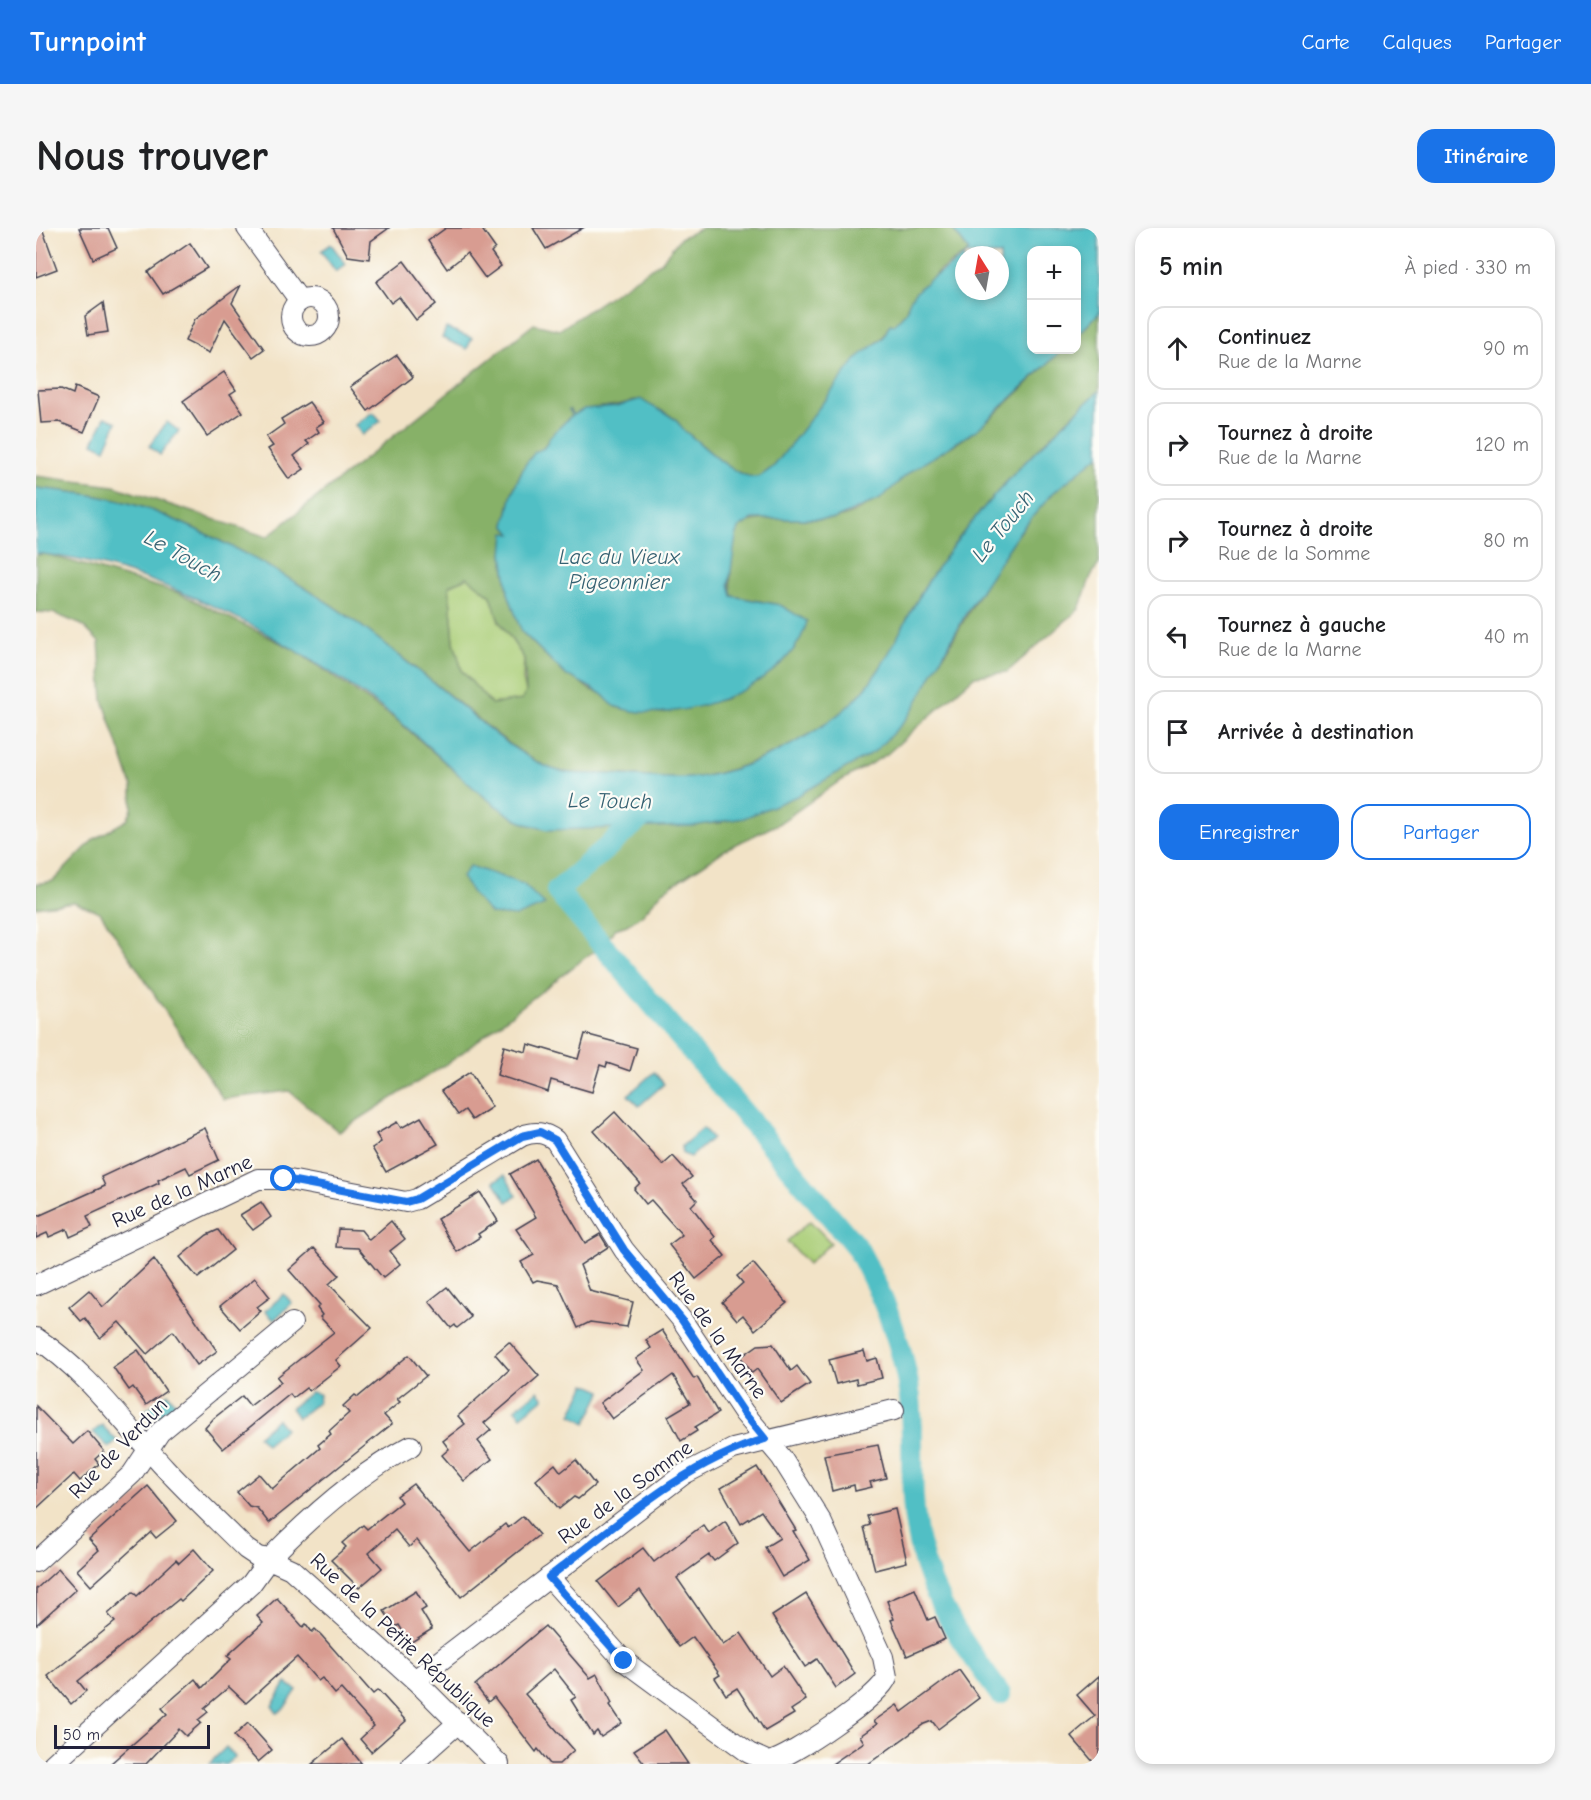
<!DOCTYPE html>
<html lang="fr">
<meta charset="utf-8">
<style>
:root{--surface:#fff;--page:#f6f6f6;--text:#202124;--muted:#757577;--line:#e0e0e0;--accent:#1a73e8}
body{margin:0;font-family:"Comic Neue",sans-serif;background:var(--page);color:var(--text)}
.controls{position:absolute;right:18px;top:18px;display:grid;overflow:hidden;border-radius:12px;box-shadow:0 3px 9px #0003}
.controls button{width:54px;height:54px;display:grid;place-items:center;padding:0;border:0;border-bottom:2px solid var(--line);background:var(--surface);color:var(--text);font:30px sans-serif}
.compass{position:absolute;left:919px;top:18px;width:54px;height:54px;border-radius:50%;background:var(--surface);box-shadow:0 3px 9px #0003;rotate:349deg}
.scale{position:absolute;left:18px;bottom:15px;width:156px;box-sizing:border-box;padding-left:6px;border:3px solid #22223b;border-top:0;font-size:16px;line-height:21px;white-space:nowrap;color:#22223b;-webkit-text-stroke:4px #fdfcf7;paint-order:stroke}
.stop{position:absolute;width:18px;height:18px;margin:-14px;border:4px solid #1a73e8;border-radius:50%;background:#fff}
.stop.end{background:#1a73e8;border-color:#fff;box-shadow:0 2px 6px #0008}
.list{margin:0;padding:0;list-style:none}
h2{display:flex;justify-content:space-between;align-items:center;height:78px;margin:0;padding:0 24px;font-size:26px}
h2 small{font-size:20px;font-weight:400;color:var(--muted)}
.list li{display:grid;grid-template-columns:39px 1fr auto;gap:18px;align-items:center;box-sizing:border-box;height:84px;margin:0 12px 12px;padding:0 12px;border:2px solid var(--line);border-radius:18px}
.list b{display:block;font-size:22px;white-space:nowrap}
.list p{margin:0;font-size:20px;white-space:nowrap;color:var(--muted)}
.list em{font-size:20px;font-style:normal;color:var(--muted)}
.actions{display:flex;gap:12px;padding:18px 24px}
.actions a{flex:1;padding:14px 0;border:2px solid var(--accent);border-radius:18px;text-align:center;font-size:21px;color:var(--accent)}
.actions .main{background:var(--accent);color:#fff}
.icon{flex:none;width:33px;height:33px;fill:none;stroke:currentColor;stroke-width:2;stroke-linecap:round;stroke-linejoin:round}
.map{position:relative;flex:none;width:1063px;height:1536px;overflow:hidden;border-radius:18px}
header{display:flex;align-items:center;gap:36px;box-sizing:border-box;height:84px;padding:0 30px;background:var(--accent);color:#fff}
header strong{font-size:28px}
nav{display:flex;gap:33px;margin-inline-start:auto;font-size:21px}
.intro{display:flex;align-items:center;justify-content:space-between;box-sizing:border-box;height:144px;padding:0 36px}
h1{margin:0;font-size:42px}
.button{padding:15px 27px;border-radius:18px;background:var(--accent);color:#fff;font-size:21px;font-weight:700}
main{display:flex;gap:36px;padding:0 36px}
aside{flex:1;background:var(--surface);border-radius:18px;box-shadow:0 3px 9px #0003}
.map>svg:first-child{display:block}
.green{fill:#aace78;stroke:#66785a;stroke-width:1.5}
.forest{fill:#87b168;stroke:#546a52;stroke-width:1.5;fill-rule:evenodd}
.water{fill:#51bfc5;stroke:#3a7080;stroke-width:1.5}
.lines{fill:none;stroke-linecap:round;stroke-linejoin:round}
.canal{stroke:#51bfc5;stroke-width:22}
.building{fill:#d89c91}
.street-casing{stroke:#413f50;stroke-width:22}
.street{stroke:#fff;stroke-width:20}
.route{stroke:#1a73e8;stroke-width:8}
.labels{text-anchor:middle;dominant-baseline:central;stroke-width:4.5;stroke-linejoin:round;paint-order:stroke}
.street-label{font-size:21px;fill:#22223b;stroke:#fdfcf7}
.water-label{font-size:22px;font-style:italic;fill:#356172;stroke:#fdfcf7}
</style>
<header>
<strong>Turnpoint</strong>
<nav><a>Carte</a><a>Calques</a><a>Partager</a></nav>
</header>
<div class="intro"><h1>Nous trouver</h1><a class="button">Itinéraire</a></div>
<main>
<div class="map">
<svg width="1063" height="1536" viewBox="0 0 1063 1536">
<rect width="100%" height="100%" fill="#fdfcf7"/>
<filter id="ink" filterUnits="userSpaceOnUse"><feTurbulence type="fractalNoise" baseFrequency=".0167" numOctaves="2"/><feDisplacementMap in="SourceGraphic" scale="12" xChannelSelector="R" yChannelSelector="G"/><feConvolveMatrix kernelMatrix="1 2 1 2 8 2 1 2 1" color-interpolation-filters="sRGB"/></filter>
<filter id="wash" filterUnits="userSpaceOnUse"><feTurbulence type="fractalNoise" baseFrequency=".008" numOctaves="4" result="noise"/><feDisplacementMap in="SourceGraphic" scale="24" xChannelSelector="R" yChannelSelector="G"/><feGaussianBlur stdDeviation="1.35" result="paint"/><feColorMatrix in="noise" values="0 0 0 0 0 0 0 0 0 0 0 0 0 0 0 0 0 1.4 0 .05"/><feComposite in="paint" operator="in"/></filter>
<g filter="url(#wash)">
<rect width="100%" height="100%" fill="#f2e3c7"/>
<g class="green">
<polygon points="432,349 455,368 463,393 488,430 487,452 490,464 486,473 455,476 426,443 418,414 413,358"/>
<polygon points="774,993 795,1015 772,1036 751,1013"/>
</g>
<g class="forest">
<path d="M 666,0 L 916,0 L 933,23 L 903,43 L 871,79 L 871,83 L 858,97 L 854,96 L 847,109 L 836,119 L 739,237 C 734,241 726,249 719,249 C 697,250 665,214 647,202 C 638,184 616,179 599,172 C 579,181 556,176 538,187 L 533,181 L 536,187 L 514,209 L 507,221 L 494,230 L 485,244 L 476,265 L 469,297 L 476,306 L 467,325 L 472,365 L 487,405 L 531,448 L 538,449 L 553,461 L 564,465 L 581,479 L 626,485 L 688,471 L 728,448 L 747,432 L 767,404 L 770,393 L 744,377 L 696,368 C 693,355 695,307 705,298 C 720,284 784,297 812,287 C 838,277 853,259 875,243 C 895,228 920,218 940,202 C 971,178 998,148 1026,122 L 1040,122 L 1041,108 L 1063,85 L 1063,163 C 1000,219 942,279 895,349 C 866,393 850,447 809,481 C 771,513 703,546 653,550 C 627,552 600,547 574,546 C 552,545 529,548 509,538 C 479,523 455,501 429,480 C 400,456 370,433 341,410 C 280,362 189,311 117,283 C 81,269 38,264 0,260 L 0,248 L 78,258 L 231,309 L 498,96 L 523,102 L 626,33 L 644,10 ZM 431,349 L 455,368 L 463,393 L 488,430 L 490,464 L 486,472 L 455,476 L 426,443 L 418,414 L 413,358 Z"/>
<polygon points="1063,227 1063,336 1055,348 1043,381 971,444 939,448 850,527 801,555 742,596 692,620 627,663 606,687 591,697 579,701 568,715 418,831 303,904 253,863 187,871 64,684 38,674 0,679 0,656 17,653 58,611 91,592 96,581 96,558 67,472 63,414 46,397 17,385 0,384 0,327 10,326 143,365 257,421 362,493 446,567 519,601 685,595 908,427 961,335 1000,283 1017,265"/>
</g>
<g class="water">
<path d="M 916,0 L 1063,0 L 1063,85 L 1041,108 L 1040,22 L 996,22 L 996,122 L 1026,122 L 1024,124 L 942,201 L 875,243 L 844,271 L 798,291 L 717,291 L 704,299 L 700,308 L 693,356 L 696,368 L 744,377 L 771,393 C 756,459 640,500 581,479 C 575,477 571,471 567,467 C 564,465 535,448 531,448 L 487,405 L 483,397 L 472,365 L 467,325 L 469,305 L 476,306 L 469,297 L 476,265 L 489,237 L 499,224 L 508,220 L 514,209 L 536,187 L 532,181 L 538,187 L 548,181 L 581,178 L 605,171 C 619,183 638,184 647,202 C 665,214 697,250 719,249 C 726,249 734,241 739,237 L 821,130 L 847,110 L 854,96 L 858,97 L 871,83 C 871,60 913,41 928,28 L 928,63 L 964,63 L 964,27 L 929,27 L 933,23 Z"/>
<polygon points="295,16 310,36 300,44 285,23"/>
<polygon points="410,100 436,110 431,121 406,110"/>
<path d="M 1063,163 L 1063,227 L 1017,265 L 985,302 L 932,382 L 876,483 L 865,497 L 838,524 L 761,568 L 708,590 L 657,598 L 512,602 C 500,599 489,597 478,590 C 431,561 394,515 349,482 C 247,408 127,340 0,325 L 0,260 C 38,264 81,269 117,283 C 181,308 258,350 314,390 C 340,408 363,428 387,447 C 428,477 463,516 509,538 C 530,548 552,545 574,546 C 600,548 627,551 653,550 C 703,547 771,513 809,481 C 850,447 866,392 895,349 C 942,278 1001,220 1063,163 Z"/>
<polygon points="337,184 345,193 326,207 319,197"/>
<polygon points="69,189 81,194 69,221 57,215"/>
<polygon points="131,194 143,203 124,227 113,218"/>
<polygon points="434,638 487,656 509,677 481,688 455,686 438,668 426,649"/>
<polygon points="618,844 628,856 603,878 592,867"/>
<polygon points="667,900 676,910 655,929 647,926 646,918"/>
<polygon points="469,947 481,968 471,974 458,953"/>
<polygon points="248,1066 256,1075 238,1092 229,1083"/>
<polygon points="550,1156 566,1163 550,1195 535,1187"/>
<polygon points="502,1163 508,1170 485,1188 479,1181"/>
<polygon points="275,1164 283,1166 282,1174 262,1190 255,1180"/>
<polygon points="132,1165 140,1176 117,1192 110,1182"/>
<polygon points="241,1191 249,1201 230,1217 222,1208"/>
<polygon points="66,1197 81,1213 73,1220 57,1204"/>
<polygon points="250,1455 261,1462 247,1482 241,1485 236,1478"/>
<polygon points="190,1519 199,1529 190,1536 173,1536"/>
</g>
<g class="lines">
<path class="canal" d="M 615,581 L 521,663 L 822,1021 C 847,1068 868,1117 874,1170 C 879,1218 872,1267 883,1315 C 897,1375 928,1417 964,1466"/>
</g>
<g id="blocks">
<g class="building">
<polygon points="0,0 6,0 21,41 0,49"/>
<polygon points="43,0 72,0 81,20 57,31"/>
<polygon points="297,0 353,0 335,13 333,31 312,28"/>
<polygon points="410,0 445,0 459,20 455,24 465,38 449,50 431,25 411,41 392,13"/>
<polygon points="497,0 547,0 510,21"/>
<polygon points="154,15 171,40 127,66 112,44"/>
<polygon points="368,33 400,76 380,92 363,69 355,75 340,54"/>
<polygon points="205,57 196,75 228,121 217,129 189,91 173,125 149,113 159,91"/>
<polygon points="67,75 72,104 52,107 49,88"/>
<polygon points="361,127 377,149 332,183 314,159"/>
<polygon points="188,144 200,162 194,166 207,184 171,208 147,173"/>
<polygon points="39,159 63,169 48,204 23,194 5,195 2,162 25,161 37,166"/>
<polygon points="273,174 288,194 280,199 283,204 270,213 273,216 258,228 268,241 253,251 232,221 237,218 230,209 248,196 245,191"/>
<polygon points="549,806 601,820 594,843 571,835 570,839 564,837 556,864 515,852 512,864 461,847 468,818 490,824 492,816 542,831"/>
<polygon points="434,844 456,879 436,892 429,882 422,887 405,863"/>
<polygon points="579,884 627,937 637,928 656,949 647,956 661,972 655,978 679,1009 676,1012 689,1028 660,1051 633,1017 646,1007 615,972 610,976 598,961 604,955 558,903"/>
<polygon points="385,889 402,916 350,944 336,920 345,914 340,906 361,894 365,900"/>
<polygon points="169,900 183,932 154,946 150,939 122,952 123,955 51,988 56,999 34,1009 31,1001 13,1009 11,1005 0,1010 0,989 69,958 65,949"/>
<polygon points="500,931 549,1015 564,1006 572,1019 544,1037 554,1063 597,1074 591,1099 554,1094 542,1100 522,1056 501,1052 497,1054 485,1034 498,1027 480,1001 500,989 474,946"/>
<polygon points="444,964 462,993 442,1006 444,1009 421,1024 401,991"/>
<polygon points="225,974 235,989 217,1002 204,987"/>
<polygon points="355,993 369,1011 354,1023 364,1036 347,1050 322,1020 300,1019 302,1001 325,1002 333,1012"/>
<polygon points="182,1002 197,1022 162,1050 144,1029 171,1007"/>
<polygon points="278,1020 303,1047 293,1056 336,1100 300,1132 305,1138 273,1163 270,1160 257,1170 254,1166 187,1221 169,1200 178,1190 206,1168 214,1178 245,1154 241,1149 298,1104 284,1089 286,1087 281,1080 284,1077 253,1042"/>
<polygon points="118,1031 181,1123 161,1137 137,1103 111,1126 83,1094 64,1110 49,1090 45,1093 33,1079 53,1062 67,1079"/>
<polygon points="717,1035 751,1075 719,1102 707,1087 701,1092 686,1074 707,1055 701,1048"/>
<polygon points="219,1050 234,1069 221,1079 225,1083 204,1101 184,1078"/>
<polygon points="411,1059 435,1089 421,1100 419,1097 415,1100 393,1073"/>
<polygon points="626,1102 658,1151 661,1149 682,1185 659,1199 661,1203 645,1213 632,1188 654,1175 637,1147 576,1191 564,1175 608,1142 600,1131 615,1120 610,1112"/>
<polygon points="473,1114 503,1148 448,1195 455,1202 442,1213 456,1231 428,1253 406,1227 413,1221 407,1213 429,1196 422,1188 473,1142 459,1126"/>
<polygon points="737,1116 755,1143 761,1138 774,1156 745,1175 721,1141 716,1145 705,1129 722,1117"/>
<polygon points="102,1122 130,1163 110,1177 97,1159 93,1162 77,1139"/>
<polygon points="828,1123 831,1133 841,1130 846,1150 821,1156 820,1151 800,1156 793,1132"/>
<polygon points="373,1127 390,1148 361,1171 364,1174 348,1187 356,1196 233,1295 221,1280 213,1278 201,1264 223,1246 236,1261 284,1220 282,1217 295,1206 293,1203 313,1185 307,1178 319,1167 322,1169"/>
<polygon points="0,1178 37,1216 51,1203 68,1223 59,1231 63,1236 44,1253 38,1246 0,1281"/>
<polygon points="842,1217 850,1250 834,1254 836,1259 819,1263 818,1257 796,1263 788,1227"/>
<polygon points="540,1232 559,1257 542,1271 538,1269 523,1281 500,1252 519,1236 525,1244"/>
<polygon points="721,1239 760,1302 757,1303 774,1332 746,1349 729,1319 744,1310 725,1283 705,1296 685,1260"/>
<polygon points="377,1256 434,1324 469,1296 472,1300 487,1288 503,1307 425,1369 381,1312 373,1319 359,1302 333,1325 346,1340 323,1360 295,1332 310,1319 306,1315 327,1297 331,1301 365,1274 361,1268"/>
<polygon points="112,1258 141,1293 120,1310 115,1304 55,1358 41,1342 63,1322 53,1311"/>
<polygon points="859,1281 871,1334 839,1342 828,1299 834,1297 831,1288"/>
<polygon points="689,1293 702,1315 678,1333 673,1327 641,1350 687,1417 705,1405 734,1448 747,1438 770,1472 755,1482 758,1486 729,1503 701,1460 690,1467 679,1450 684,1447 657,1409 643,1419 604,1362 582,1379 562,1354 607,1320 618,1334 667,1297 673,1305"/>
<polygon points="158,1321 177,1343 145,1373 143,1371 42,1453 50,1463 35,1476 12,1448 79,1394 72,1386 97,1364 101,1368 140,1332 143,1335"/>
<polygon points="22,1341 40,1361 0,1397 0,1361"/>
<polygon points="879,1361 892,1392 899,1389 909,1411 871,1428 855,1392 858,1391 851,1373"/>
<polygon points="380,1363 390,1380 385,1383 396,1401 374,1415 363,1397 359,1399 348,1383"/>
<polygon points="770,1366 819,1446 800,1460 781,1431 769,1439 736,1388"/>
<polygon points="241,1370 267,1399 270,1396 276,1404 279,1401 286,1408 337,1466 342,1462 370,1493 335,1524 324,1511 338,1498 305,1461 299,1466 286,1450 282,1453 261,1429 210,1475 193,1459 168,1480 172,1484 162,1492 165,1495 150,1508 143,1501 110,1536 74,1536 131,1486 126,1480 159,1451 166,1460 195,1431 191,1428 227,1395 221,1388"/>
<polygon points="509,1398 554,1450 561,1446 576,1475 574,1477 586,1495 565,1509 561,1503 557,1507 535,1472 540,1469 518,1441 489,1466 538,1522 523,1536 514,1536 502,1521 500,1524 458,1469 452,1474 439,1457"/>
<polygon points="923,1442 943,1470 902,1501 896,1493 888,1496 832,1536 796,1536 828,1514 824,1508 841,1496 838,1493 861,1477 866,1484"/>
<polygon points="1063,1448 1063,1536 1059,1536 1035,1508 1059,1488 1041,1467"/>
<polygon points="212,1495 236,1522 222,1534 198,1508"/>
<polygon points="629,1502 652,1536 609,1536 598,1522"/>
<polygon points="306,1511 326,1536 276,1536"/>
</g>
</g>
</g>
<g filter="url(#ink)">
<use href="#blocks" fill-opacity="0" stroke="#413f50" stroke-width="1.5"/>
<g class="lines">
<defs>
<g id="street">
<polyline points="211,0 264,73"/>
<circle cx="274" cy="89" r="19"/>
<path d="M 0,1057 L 222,951 L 248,951 L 370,974 L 381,971 L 486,908 C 499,903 508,904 519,912 L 588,1022 L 646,1092 L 708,1185 L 745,1229 L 785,1293 L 847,1429 L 851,1449 C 844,1469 754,1530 733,1534 L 713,1525 L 588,1433 L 513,1349"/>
<path d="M 0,1110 C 52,1144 87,1195 129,1240 C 155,1268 183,1294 210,1321 L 222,1329 L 233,1331 C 274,1289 323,1245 375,1218"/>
<polyline points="0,1334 96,1246 124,1204 256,1095"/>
<polyline points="379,1452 648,1246 697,1221 858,1182"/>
<polyline points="17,1536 215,1356 233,1331 255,1341 379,1452 463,1536"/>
<polyline points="376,1536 423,1494"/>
</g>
</defs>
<use href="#street" class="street-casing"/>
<use href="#street" class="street"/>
</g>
</g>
<g class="lines" filter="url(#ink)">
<path class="route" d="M 248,951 L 370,974 L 381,971 L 486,908 L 504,904 L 519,912 L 588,1022 L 646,1092 L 708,1185 L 729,1211 C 646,1236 581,1297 513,1349 L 588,1433"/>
</g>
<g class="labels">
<g class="street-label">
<text transform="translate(146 963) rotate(-24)">Rue de la Marne</text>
<text transform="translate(682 1107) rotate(54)">Rue de la Marne</text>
<text transform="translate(82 1220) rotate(-46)">Rue de Verdun</text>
<text transform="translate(589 1264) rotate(-36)">Rue de la Somme</text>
<text transform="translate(367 1412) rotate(43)">Rue de la Petite République</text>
</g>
<g class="water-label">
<text transform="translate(967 298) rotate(-51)">Le Touch</text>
<text transform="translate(147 328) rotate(29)">Le Touch</text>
<text x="583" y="329">Lac du Vieux<tspan x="583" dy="25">Pigeonnier</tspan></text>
<text transform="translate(574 573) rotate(1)">Le Touch</text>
</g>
</g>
</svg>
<div class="controls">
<button>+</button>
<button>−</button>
</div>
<svg class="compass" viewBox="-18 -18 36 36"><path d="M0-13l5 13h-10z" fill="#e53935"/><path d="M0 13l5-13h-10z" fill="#757577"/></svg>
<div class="scale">50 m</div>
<div class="stop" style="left:248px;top:951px"></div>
<div class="stop end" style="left:588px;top:1433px"></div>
</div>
<aside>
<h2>5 min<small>À pied · 330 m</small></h2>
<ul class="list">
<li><svg class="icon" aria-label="ahead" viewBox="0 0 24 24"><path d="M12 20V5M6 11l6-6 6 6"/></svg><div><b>Continuez</b><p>Rue de la Marne</p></div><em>90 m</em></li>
<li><svg class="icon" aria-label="right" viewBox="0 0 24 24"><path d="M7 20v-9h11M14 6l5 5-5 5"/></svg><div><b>Tournez à droite</b><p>Rue de la Marne</p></div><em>120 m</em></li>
<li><svg class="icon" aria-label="right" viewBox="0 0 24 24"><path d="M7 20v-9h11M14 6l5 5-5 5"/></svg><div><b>Tournez à droite</b><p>Rue de la Somme</p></div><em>80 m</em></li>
<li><svg class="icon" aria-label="left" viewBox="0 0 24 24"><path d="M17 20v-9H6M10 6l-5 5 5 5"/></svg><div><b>Tournez à gauche</b><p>Rue de la Marne</p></div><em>40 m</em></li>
<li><svg class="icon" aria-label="arrive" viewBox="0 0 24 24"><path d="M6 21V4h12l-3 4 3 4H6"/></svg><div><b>Arrivée à destination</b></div></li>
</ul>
<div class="actions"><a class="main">Enregistrer</a><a>Partager</a></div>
</aside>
</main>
